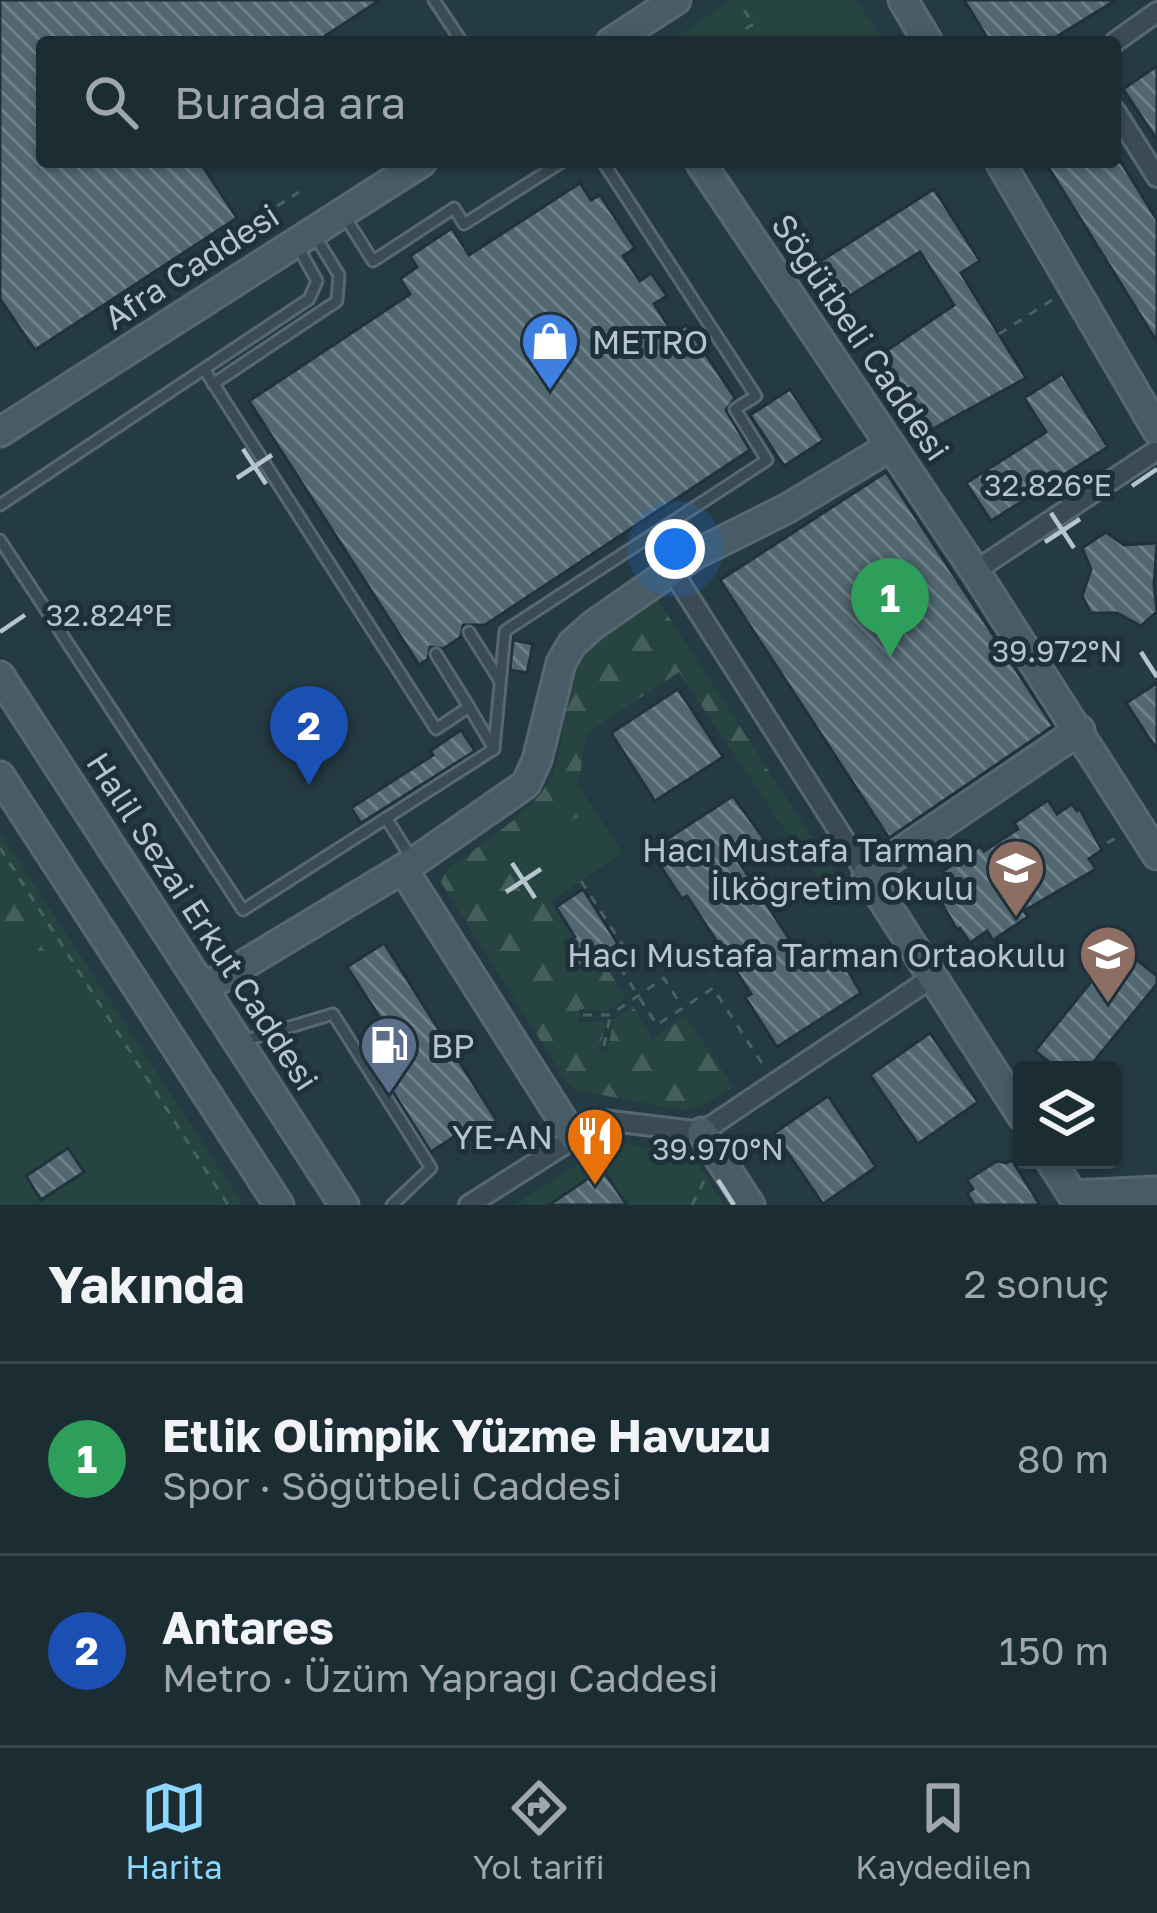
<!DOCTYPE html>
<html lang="tr">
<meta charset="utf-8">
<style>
:root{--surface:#1c2c33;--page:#29383f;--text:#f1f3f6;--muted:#a0a7ac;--line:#3a484e;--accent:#8bd7fe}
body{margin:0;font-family:"Golos Text",sans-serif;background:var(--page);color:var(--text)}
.controls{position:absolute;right:36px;bottom:36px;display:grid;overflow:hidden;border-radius:12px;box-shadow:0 3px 9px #0004}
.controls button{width:108px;height:108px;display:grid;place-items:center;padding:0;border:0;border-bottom:3px solid var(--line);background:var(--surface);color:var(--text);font:60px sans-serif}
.you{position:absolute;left:675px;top:549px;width:42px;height:42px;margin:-30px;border:9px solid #fff;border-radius:50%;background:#1a73e8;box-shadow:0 0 0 18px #1a73e833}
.badge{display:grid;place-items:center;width:78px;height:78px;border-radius:50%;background:var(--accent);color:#fff;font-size:39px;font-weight:700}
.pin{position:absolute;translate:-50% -99px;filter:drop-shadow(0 3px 6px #0008)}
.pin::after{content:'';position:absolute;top:63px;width:42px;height:36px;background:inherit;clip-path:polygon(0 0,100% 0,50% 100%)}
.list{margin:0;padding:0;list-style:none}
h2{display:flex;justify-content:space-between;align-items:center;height:156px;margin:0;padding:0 48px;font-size:51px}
h2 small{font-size:39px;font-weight:400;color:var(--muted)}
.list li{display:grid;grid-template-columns:78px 1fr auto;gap:36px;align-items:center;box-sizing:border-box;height:192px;padding:0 48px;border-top:3px solid var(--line)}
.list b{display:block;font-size:45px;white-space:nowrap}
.list p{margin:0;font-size:39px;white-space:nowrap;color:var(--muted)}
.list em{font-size:39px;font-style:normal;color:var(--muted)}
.icon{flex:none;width:66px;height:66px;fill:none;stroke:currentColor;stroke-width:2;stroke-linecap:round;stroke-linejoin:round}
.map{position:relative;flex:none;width:1157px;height:1205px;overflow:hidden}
.search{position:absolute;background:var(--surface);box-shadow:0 3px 9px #0004;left:36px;right:36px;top:36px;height:132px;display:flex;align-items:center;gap:30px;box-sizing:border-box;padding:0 42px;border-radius:12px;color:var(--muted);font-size:45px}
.sheet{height:540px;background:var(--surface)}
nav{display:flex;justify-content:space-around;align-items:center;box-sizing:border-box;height:168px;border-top:3px solid var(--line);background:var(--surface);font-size:33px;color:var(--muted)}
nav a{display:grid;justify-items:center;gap:6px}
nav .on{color:var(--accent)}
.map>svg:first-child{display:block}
.green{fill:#274540}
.forest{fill:url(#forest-firs)}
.building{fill:url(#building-back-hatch);stroke:#20323b;stroke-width:3}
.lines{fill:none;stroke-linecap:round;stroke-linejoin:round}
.lane-casing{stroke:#586871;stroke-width:15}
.street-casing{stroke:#586871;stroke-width:24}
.secondary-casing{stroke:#586871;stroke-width:33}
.path{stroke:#48625e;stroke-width:3;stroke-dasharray:9 9;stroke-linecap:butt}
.lane{stroke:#3a4b53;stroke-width:9}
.street{stroke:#3a4b53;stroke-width:18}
.secondary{stroke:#475c66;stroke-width:27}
.ticks{fill:none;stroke:#b7c5cd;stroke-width:4.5}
.labels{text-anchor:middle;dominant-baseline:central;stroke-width:10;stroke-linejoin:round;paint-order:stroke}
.street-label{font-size:33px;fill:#b7c5cd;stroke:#1e3039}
.poi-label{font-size:33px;fill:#b7c5cd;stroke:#1e3039;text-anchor:end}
.ticks-label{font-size:30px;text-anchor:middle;fill:#b7c5cd;stroke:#1e3039;stroke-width:10;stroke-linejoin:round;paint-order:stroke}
</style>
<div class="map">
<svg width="1157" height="1205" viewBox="0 0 1157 1205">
<defs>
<pattern id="forest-firs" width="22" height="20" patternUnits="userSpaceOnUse" patternTransform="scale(3)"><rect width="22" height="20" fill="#274540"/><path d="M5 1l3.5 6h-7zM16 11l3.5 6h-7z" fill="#445e5a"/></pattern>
<pattern id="building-back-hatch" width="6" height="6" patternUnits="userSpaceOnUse" patternTransform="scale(3)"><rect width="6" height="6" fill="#516771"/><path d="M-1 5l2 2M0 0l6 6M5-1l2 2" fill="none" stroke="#6f828a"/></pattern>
</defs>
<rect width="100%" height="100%" fill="#253b44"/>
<g class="green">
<polygon points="732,0 856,0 884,42 669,42"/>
<polygon points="592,807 623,853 551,901 521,855"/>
<polygon points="0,832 243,1205 0,1205"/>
<polygon points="615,1141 693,1158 724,1205 514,1205"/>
</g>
<g class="forest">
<path d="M 657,599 L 844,887 L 825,889 L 679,672 L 587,733 L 578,784 L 592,807 L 521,856 L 575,937 L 565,943 L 580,967 L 599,955 L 626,998 L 608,1010 L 579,1009 L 579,1022 L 606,1022 L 599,1051 L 608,1053 L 613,1020 L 633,1006 L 653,1040 L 684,1015 L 734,1087 L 702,1105 L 683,1110 L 580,1091 L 568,1084 L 441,882 L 446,871 C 476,847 534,812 550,779 C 560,760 561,737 565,716 C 578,643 599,637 657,599 Z"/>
<polygon points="0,883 77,1000 64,1010 0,929"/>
</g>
<g class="building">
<polygon points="0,0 380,0 316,42 42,42 42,162 200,162 237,218 35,350 0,299"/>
<polygon points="964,0 1116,0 1048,42 990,42"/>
<polygon points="1157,66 1157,140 1123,89"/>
<polygon points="1045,162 1121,162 1157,220 1157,342"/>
<polygon points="580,183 591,200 600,195 635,248 623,256 640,281 651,273 667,296 654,304 673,333 686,325 735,398 726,410 750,450 485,625 463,625 461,637 443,649 430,647 428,659 419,665 249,401 410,294 400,279 417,267 410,256 452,228 469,255"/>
<polygon points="934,189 980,261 961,273 1026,378 929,431 880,355 954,305 920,252 840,302 816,264"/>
<polygon points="1062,374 1108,447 991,521 966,483 1046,432 1024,398"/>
<polygon points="790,389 824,440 784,466 750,415"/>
<polygon points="886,472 1053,726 889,838 720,580"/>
<polygon points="1106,532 1124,545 1157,543 1154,585 1157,612 1141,626 1117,613 1091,613 1082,596 1091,569 1082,548"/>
<polygon points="513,640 533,644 527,673 510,670"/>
<polygon points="1157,683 1157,750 1126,703"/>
<polygon points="678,689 723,757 655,801 611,733"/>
<polygon points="461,730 475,751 361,823 351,808 433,755 430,751"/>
<polygon points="733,796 767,843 739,862 803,960 831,942 861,993 777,1047 745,997 751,994 687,896 682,899 650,850"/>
<polygon points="1048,800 1057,814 1072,804 1077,811 1080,809 1102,850 1089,859 1096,869 1024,911 1028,917 993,940 987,931 970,943 960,928 957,930 933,888 948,878 943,871 980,846 984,851 1018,829 1014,823"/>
<polygon points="583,889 618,944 580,968 565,943 575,937 556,907"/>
<polygon points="384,943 497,1121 460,1144 455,1136 431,1152 358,1037 382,1021 347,967"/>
<polygon points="1120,946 1157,976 1157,984 1087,1070 1059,1070 1035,1051"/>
<polygon points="930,1033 978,1102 918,1144 870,1075"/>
<polygon points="828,1096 876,1167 823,1204 774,1133"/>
<polygon points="68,1148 84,1172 41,1200 26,1176"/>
<polygon points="1012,1160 1040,1205 974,1205 967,1193 973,1189 967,1180 997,1161 1006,1163"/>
<polygon points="602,1169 627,1205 549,1205"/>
</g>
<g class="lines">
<defs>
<g id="lane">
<polyline points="434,0 462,42"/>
<polyline points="345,217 373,261 454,208 464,224 562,162"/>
<polyline points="204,369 436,729 469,707 494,749"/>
<polyline points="213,384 337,301 339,275 315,236"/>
<polyline points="0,505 309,299 317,281 298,247"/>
<polyline points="0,540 243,910 494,749"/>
<polyline points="469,632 500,681"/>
<polyline points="436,654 469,707"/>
<polyline points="494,749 505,631 767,460 735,409 756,396 603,162"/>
<polyline points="386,818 412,859"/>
<polyline points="243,1041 333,1014 431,1168 392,1205"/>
</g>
<g id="street">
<polyline points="1115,42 1157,12"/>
<polyline points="1115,111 1157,177"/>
<polyline points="671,569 867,875"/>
<polyline points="975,571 1157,450"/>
<polyline points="469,1205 603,1120 702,1132 933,977"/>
</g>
<g id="secondary">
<polyline points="903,0 928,42"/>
<polyline points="611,42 676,0"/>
<polyline points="700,162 975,571 1157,855"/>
<polyline points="1000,162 1157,430"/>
<polyline points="0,432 422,162"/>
<polyline points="0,676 344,1205"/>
<polyline points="0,776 279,1205"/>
<polyline points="403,869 574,1138"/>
<polyline points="205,988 414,862 526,784 537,760 561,663 572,644 592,626 694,555 788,508 891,446"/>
<polyline points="1022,1116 867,875 1080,730"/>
<polyline points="702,1132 750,1205"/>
<polyline points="1050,1160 1079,1205"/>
<polyline points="1073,1195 1157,1191"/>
</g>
</defs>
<use href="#lane" class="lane-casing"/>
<use href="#street" class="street-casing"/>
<use href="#secondary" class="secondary-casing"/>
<g class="path">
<polyline points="744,10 754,24 745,29 753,42"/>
<polyline points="262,216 299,192"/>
<polyline points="999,334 1052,300"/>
<polyline points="1107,843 1116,838"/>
<polyline points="0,848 228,1205"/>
<polyline points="581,881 622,944 610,952 657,1025 713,988 763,1065"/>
<polyline points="1089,951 1105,965"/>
<polyline points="583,1015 610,1015 664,978 681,1005"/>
<polyline points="604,1046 610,1017"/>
<polyline points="1041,1070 1048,1061"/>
<polyline points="692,1205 705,1179"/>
</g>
<use href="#lane" class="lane"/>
<use href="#street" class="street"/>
<use href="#secondary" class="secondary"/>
</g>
<path class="ticks" d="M 243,449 L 266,484M 237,478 L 272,455M 1132,486 L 1157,469M 1051,513 L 1074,548M 1045,542 L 1080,519M 0,632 L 25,615M 1141,652 L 1157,677M 512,863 L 535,898M 506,892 L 541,869M 718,1180 L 734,1205"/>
<defs>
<symbol id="shop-pin" viewBox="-11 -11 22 30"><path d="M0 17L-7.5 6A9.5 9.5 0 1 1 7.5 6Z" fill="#3f7fe0" stroke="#1e3039"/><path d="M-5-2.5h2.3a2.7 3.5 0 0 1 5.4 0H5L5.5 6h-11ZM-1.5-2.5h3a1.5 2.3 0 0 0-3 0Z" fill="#fff"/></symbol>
<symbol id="school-pin" viewBox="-11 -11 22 30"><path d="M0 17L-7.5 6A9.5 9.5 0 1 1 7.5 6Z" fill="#8d6e63" stroke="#1e3039"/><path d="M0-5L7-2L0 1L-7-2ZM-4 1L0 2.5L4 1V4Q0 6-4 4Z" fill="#fff"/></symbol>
<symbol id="fuel-pin" viewBox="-11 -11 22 30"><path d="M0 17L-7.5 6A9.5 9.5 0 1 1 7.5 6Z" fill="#5c6f8a" stroke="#1e3039"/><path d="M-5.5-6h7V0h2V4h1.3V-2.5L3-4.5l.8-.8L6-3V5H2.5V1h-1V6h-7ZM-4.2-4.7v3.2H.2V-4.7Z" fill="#fff"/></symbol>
<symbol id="restaurant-pin" viewBox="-11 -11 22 30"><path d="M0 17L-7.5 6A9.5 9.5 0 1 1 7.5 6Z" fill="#e8710a" stroke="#1e3039"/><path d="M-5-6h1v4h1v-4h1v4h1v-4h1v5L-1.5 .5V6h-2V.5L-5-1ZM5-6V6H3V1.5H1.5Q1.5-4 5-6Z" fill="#fff"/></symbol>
</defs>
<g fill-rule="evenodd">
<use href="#shop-pin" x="517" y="308" width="66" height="90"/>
<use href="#school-pin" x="983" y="835" width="66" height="90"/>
<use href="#school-pin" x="1075" y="921" width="66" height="90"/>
<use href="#fuel-pin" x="356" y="1012" width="66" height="90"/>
<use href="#restaurant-pin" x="562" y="1103" width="66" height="90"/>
</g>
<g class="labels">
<g class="street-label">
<text transform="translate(191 266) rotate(-33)">Afra Caddesi</text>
<text transform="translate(861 337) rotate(56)">Söğütbeli Caddesi</text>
<text transform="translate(203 921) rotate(57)">Halil Sezai Erkut Caddesi</text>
</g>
<g class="poi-label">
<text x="592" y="341" text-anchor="start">METRO</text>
<text x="974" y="849">Hacı Mustafa Tarman<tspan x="974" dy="38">İlköğretim Okulu</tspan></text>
<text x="1066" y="954">Hacı Mustafa Tarman Ortaokulu</text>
<text x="431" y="1045" text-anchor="start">BP</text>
<text x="553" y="1136">YE-AN</text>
</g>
</g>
<g class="ticks-label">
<text x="1048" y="496">32.826°E</text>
<text x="109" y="626">32.824°E</text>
<text x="1057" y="662">39.972°N</text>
<text x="718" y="1160">39.970°N</text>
</g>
</svg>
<div class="controls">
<button><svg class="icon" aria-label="layers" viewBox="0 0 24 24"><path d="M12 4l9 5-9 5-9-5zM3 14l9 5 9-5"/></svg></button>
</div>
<div class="you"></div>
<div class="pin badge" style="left:890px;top:657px;background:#2e9e5b">1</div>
<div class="pin badge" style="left:309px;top:785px;background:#1a4fb4">2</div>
<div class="search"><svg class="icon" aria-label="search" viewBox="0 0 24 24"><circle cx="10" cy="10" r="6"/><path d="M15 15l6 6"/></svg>Burada ara</div>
</div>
<section class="sheet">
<h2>Yakında<small>2 sonuç</small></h2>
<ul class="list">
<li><span class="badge" style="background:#2e9e5b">1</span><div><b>Etlik Olimpik Yüzme Havuzu</b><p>Spor · Söğütbeli Caddesi</p></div><em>80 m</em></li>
<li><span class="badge" style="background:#1a4fb4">2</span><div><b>Antares</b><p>Metro · Üzüm Yaprağı Caddesi</p></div><em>150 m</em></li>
</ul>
</section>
<nav>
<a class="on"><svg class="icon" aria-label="map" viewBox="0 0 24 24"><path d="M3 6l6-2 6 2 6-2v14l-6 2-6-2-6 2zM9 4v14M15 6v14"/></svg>Harita</a>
<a><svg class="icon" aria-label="directions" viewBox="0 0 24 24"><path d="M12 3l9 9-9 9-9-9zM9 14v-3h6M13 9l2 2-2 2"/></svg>Yol tarifi</a>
<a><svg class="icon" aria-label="saved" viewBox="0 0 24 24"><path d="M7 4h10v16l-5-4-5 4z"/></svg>Kaydedilen</a>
</nav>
